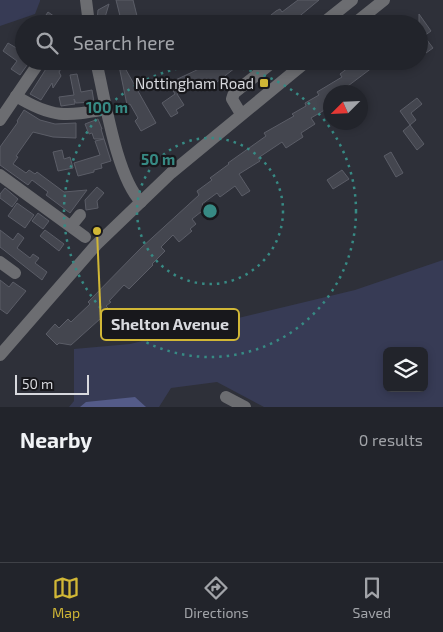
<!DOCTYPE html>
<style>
:root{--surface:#22242b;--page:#2e3037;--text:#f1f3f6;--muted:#a2a4a9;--line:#3f4147;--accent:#d1b736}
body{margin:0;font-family:"Exo 2",sans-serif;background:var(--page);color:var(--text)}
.controls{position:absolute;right:15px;bottom:15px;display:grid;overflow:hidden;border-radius:8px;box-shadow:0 2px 8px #0003}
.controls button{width:45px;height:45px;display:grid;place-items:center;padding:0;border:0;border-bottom:1px solid var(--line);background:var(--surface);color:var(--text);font:25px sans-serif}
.compass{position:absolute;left:323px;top:85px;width:45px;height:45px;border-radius:50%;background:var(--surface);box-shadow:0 2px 8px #0003;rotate:246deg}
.scale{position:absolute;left:15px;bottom:12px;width:74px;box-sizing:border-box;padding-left:5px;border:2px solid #d8d9de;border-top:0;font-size:14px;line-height:18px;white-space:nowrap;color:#d8d9de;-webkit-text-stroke:4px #18181c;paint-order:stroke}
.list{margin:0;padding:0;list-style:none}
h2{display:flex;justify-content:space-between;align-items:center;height:65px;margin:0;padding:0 20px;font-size:21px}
h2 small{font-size:16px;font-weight:400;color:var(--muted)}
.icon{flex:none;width:28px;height:28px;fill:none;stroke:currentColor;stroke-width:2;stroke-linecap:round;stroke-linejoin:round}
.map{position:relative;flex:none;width:443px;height:407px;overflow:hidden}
.search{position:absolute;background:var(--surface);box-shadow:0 2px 8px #0003;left:15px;right:15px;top:15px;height:55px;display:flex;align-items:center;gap:12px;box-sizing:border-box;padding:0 18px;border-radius:28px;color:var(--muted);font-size:19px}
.sheet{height:155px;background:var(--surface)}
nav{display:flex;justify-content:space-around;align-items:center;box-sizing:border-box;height:70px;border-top:1px solid var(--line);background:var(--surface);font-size:14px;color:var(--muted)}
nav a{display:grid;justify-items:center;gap:2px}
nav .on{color:var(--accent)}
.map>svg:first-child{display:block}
.green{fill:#373b55;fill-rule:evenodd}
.water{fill:#545b88}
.building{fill:#44464f;stroke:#5b5d67}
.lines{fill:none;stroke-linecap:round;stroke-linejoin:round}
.minor{stroke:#6c6d71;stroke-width:12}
.ring{fill:none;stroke:#378a84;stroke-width:2.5;stroke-dasharray:2.5 5}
.poi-dot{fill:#d1b736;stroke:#18181c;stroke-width:2}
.labels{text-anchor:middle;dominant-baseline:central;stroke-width:4.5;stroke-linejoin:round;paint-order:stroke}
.poi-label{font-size:15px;fill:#d8d9de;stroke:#18181c;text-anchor:end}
.centre{fill:#378a84;stroke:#18181c;stroke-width:2.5}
.ring-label{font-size:15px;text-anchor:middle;font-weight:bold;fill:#378a84;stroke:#18181c;stroke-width:4.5;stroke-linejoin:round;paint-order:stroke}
.leader{fill:none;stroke:#d1b736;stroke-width:2}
.callout-dot{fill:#d1b736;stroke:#18181c;stroke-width:2}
.callout{fill:#18181c;stroke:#d1b736;stroke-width:2}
.callout-label{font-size:16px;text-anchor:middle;font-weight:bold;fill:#d8d9de}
</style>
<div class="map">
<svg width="443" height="407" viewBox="0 0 443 407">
<rect width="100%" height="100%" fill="#2e3039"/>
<g class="green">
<polygon points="0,0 40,0 40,1 35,14 0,26"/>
<path d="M 443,260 L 443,407 L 264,407 L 217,382 L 171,388 L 159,407 L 69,407 L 74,401 L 74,349 L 130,344 L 355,290 ZM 387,351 L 424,351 L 424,388 L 387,388 Z"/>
</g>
<polygon class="water" points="135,397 146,407 80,407 86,402"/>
<g class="building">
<polygon points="116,0 133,0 139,24 122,24"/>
<polygon points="298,0 319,0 290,24 260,24 276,11 280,9 282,12"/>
<polygon points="109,4 103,24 97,22 98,10"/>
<polygon points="48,12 65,24 40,24"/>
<polygon points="419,14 431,31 424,36 433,48 426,53 419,45"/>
<polygon points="24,40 24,61 30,61 20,75 11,69 17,61 3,51 8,43 18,49"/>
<polygon points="51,61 66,61 59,72 61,76 53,88 52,83 41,100 30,94"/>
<polygon points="118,61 121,61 156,123 141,131 135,121 138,118 130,104 127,105"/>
<polygon points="216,61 244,61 217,82 208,86 206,81 177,94 184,105 176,110 178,113 171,117 162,103 175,94 169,83"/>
<polygon points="357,61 381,61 340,92 330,92 330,105 328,106 328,108 311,118 315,124 301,133 303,137 286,148 282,142 258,158 260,161 239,174 250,191 242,196 235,186 220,197 217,193 202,204 206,208 192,219 196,224 190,229 192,231 179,242 173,235 161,247 165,251 152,264 153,265 129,289 124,285 109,301 111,302 106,306 110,310 71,345 59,343 57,345 46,334 55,324 59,328 68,319 71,322 90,304 88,302 141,248 199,195 197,191 212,180 210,178 229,164 228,163 266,136 264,133 294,116 292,114 306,106 305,103 319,95 317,92 342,77 340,74"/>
<polygon points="77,74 81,92 92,90 94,102 76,103 74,99 75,104 61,106 59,97 74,95 70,75"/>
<polygon points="417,98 422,104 411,113 416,120 410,125 400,111"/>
<polygon points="24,110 40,120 55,124 76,123 76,138 53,137 33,132 16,156 18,157 13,164 26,173 29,170 35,174 37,172 64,192 87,190 70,213 46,195 48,192 32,180 28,185 0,165 0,147 18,122 17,121"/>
<polygon points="98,119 102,129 101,129 104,139 94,139 92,133 89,134 85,124"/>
<polygon points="410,125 424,144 417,150 403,131"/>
<polygon points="104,139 111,161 101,164 102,168 94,170 94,172 78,176 74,163 100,155 95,141"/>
<polygon points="62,150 64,159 70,157 73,168 58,171 53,152"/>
<polygon points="391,152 403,173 396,177 384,156"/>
<polygon points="342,170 349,179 333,189 327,180"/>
<polygon points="97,187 104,193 97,201 98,208 86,210 85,200"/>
<polygon points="5,188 18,199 12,207 0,198 0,194"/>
<polygon points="17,203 34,215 25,228 8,216"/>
<polygon points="38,213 49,221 43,229 32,221"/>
<polygon points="0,230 13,240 18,233 24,238 17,248 30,258 33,254 39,258 35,263 47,272 42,280 0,247"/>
<polygon points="45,230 64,244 59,251 40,236"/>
<polygon points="0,280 9,287 13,282 26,291 7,314 0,309"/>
</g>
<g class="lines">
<g class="minor">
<polyline points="86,0 89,24"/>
<polyline points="322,24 352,0"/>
<polyline points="354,24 384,0"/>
<path d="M 96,61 C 105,98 116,176 141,202"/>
<path d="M 16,96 C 53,119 67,116 107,109"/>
<polyline points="241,114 232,99 234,93 274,61"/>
<polyline points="0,120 40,61"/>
<polyline points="0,175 85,237"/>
<polyline points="71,226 80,215"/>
<polyline points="0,262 15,273"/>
<polyline points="0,355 96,245 171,173 307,61"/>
<polyline points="226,397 245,407"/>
</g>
</g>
<g class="ring">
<circle cx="210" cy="211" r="73"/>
<circle cx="210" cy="211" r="146"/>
</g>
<rect class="poi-dot" x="259" y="78" width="10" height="10" rx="2.5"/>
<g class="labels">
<g class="poi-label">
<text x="254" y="83">Nottingham Road</text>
</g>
</g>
<circle cx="210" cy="211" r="8" class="centre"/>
<g class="ring-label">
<text x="107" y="113">100 m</text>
<text x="158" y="165">50 m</text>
</g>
<path class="leader" d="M97 231L101 325"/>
<circle class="callout-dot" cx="97" cy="231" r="5"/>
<rect class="callout" x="101" y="309" width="138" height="31" rx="5"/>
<g class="callout-label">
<text x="170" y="330">Shelton Avenue</text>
</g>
</svg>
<div class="controls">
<button><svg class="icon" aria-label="layers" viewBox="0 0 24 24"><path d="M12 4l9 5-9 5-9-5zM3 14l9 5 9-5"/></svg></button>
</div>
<svg class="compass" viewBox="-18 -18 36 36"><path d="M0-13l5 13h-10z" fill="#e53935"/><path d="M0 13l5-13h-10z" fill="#a2a4a9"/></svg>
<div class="scale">50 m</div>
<div class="search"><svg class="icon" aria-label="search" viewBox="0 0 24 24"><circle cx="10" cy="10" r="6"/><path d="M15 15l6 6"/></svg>Search here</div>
</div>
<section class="sheet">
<h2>Nearby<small>0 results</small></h2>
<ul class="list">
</ul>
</section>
<nav>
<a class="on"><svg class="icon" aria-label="map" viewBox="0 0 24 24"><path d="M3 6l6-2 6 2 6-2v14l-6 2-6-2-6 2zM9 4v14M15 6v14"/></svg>Map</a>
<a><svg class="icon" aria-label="directions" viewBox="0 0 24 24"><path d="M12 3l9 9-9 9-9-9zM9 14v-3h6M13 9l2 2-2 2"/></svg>Directions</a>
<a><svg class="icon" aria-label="saved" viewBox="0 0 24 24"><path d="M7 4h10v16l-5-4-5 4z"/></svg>Saved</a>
</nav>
